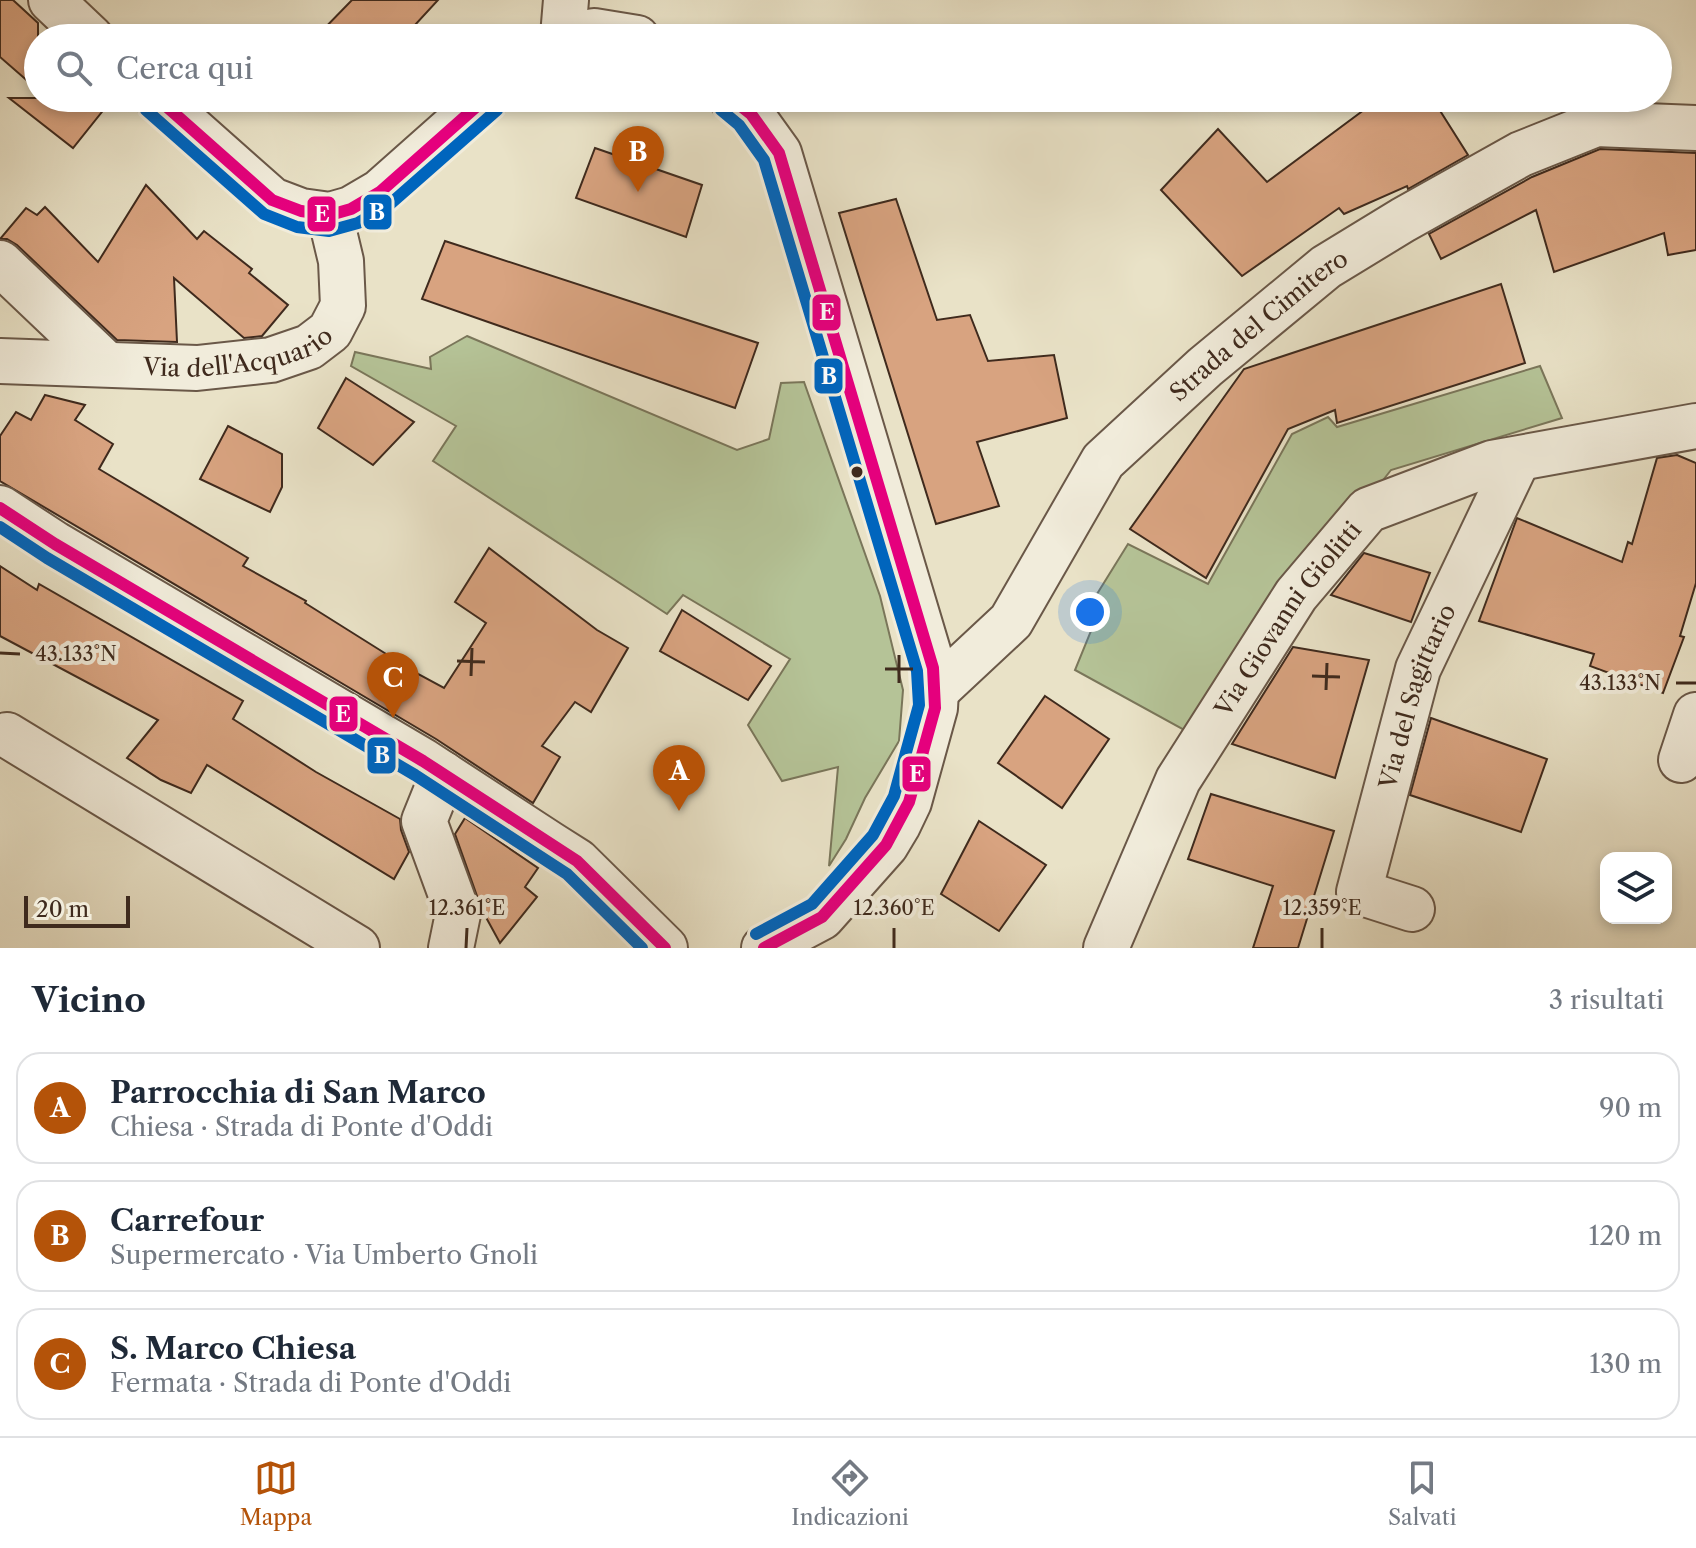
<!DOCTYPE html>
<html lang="it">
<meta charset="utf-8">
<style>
:root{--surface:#fff;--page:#f2f2f3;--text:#1f2937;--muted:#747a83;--line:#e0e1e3;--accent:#b45309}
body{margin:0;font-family:"Libre Caslon Text",serif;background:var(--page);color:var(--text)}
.controls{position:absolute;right:24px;bottom:24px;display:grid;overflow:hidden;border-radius:16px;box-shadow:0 4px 12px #0003}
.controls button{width:72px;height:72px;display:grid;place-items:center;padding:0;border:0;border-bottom:2px solid var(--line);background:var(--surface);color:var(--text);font:40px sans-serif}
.scale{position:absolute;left:24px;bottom:20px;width:106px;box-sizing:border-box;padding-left:8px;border:4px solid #3f2a1d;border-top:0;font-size:22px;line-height:28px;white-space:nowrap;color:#3f2a1d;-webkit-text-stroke:6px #f1ecdb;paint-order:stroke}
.you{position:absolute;left:1090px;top:612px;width:28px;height:28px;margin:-20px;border:6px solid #fff;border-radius:50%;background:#1a73e8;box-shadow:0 0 0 12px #1a73e833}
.badge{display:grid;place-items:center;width:52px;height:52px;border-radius:50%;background:var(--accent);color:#fff;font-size:26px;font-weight:700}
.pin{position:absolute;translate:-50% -66px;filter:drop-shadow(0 2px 4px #0008)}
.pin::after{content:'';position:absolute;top:42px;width:28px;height:24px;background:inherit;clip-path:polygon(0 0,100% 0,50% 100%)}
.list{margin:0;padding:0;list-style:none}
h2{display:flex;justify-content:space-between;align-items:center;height:104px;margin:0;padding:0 32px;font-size:34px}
h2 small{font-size:26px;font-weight:400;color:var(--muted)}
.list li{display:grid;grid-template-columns:52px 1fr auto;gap:24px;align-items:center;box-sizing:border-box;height:112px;margin:0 16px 16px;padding:0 16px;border:2px solid var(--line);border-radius:24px}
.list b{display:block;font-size:30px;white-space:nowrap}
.list p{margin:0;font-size:26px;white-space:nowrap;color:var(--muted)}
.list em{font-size:26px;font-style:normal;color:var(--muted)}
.icon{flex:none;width:44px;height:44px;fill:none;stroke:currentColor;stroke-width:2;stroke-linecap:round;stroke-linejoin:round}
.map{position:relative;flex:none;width:1696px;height:948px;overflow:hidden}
.search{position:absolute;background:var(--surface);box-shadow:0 4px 12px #0003;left:24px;right:24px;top:24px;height:88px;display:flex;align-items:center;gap:20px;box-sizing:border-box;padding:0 28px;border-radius:44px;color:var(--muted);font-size:30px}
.sheet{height:488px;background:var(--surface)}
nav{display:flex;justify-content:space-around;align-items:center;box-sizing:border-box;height:112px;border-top:2px solid var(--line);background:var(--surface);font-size:22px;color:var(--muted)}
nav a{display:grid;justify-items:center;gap:4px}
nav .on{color:var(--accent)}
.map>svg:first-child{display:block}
.green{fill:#b5c397;stroke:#7a765a;stroke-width:2}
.building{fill:#d8a380;stroke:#3f2a1d;stroke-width:2}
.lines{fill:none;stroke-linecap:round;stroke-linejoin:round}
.minor-casing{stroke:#6a5848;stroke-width:48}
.minor{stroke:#f1ecdb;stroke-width:44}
.bus-1-casing{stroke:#f1ecdb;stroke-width:18}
.bus-2-casing{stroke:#f1ecdb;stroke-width:18}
.bus-1{stroke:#e5007d;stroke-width:12}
.bus-2{stroke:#0065bd;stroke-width:12}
.ticks{fill:none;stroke:#3f2a1d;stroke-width:3}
.bus-dot{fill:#3f2a1d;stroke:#f1ecdb;stroke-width:3}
.labels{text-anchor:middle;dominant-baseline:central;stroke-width:8;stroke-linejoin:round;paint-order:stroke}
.street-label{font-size:24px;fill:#3f2a1d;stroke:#f1ecdb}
.ticks-label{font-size:20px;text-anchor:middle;fill:#3f2a1d;stroke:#f1ecdb;stroke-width:8;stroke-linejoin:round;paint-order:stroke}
.line-badge{stroke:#f1ecdb;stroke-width:3}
.badge-label{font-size:22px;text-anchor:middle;font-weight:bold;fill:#fff}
</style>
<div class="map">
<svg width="1696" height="948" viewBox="0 0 1696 948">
<rect width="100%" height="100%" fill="#e9e2c7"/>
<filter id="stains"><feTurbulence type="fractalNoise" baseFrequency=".0025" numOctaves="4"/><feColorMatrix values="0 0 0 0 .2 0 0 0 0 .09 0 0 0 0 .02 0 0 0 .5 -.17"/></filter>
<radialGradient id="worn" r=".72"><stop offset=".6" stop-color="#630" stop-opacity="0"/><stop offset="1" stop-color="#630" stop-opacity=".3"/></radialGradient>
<g class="green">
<polygon points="467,336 737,450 769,439 781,383 804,382 880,596 903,690 899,741 865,798 846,839 829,866 838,767 782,781 748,725 790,659 683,595 667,614 433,461 456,426 351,366 355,352 431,369 430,357"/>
<polygon points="1540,366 1562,418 1391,470 1186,731 1075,670 1091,631 1079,623 1128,544 1208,584 1292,434 1328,417 1337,427"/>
</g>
<g class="building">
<polygon points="0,0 13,0 38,23 38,90 0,57"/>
<polygon points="352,0 438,0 403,38 315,38"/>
<polygon points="9,98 113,98 73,148"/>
<polygon points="1380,98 1432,98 1468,155 1408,189 1407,186 1344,214 1339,208 1242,276 1161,190 1218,129 1267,182"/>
<polygon points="595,148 702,185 686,237 576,198"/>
<polygon points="1600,149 1696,153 1696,250 1668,255 1664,233 1554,272 1536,210 1441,259 1429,234 1532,177"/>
<polygon points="146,185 197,239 204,231 252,269 249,273 288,305 262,336 244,338 174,278 177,342 117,340 17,245 7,239 0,239 26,208 37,215 45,207 98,262"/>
<polygon points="896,199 937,320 970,315 988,361 1054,355 1067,418 977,442 999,506 936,524 839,213"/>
<polygon points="445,241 758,343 735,408 422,299"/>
<polygon points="1501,284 1525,363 1337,423 1335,410 1288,429 1206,578 1130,529 1244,369"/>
<polygon points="346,378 414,422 373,465 318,428"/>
<polygon points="45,395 85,405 75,420 113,444 99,469 248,558 243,566 306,601 305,603 418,674 444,688 486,623 455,602 489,548 597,630 628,648 591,712 575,702 542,746 560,757 533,803 436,739 0,481 0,436 16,412 31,420"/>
<polygon points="228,426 282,454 282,487 270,512 200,479"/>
<polygon points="1677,455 1696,463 1696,583 1680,636 1684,637 1663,693 1590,666 1594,654 1479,621 1517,518 1622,562 1628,542 1632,544 1657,458"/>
<polygon points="1364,553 1430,573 1411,622 1331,595"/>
<polygon points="0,566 37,590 39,584 243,701 233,719 316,772 400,819 401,830 409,852 394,879 207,765 191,793 161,780 127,758 158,720 0,636"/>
<polygon points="682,610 771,666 748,700 660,651"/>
<polygon points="1293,647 1369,660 1335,778 1232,744"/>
<polygon points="1045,696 1109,739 1062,808 998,763"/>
<polygon points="1431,718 1547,759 1521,832 1410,795"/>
<polygon points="1211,794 1334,831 1298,948 1253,948 1273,886 1188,859"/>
<polygon points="465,818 538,868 525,887 537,897 500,943 482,910 455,834"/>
<polygon points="979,821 1046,865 999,931 941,894"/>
</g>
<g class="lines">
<defs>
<g id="minor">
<polyline points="51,0 91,38"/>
<polyline points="563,36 566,0"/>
<polyline points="560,38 594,31 637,38"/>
<polyline points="157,98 272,200 301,211 330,215 351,209 380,192 486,98"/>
<polyline points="731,98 751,114 779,153 933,668 936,691 935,708 909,802 898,825 886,845 822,917 764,948"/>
<polyline points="0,263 106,364"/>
<path id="s1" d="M 0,361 L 197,368 L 271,360 L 309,347 L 330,331 L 343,306 L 341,261 L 330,215"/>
<polyline points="0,508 55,544 423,761 550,844 577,861 665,948"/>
<path id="s2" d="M 936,691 L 1011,621 L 1103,461 L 1205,367 L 1326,267 L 1403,220 L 1521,154 L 1596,124 L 1696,128"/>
<polyline points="7,735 357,948"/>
<polyline points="1681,760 1696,715"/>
<polyline points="443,774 424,821 458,914 451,948"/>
<path id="s3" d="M 1412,909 L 1359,892 L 1418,669 L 1518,459"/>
<path id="s4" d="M 1106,948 L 1178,780 L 1296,595 L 1368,510 L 1492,463 L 1696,426"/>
</g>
</defs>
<use href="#minor" class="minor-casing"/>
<use href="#minor" class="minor"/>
<defs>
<g id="bus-1">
<polyline points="560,38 594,31 637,38"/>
<polyline points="157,98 272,200 301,211 330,215 351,209 380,192 486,98"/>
<polyline points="731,98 751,114 779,153 933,668 935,708 909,802 886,845 822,917 764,948"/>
<polyline points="0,508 55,544 423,761 577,861 665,948"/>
</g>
<g id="bus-2">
<polyline points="146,110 264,214 297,227 329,231 358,223 389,205 497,110"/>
<polyline points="721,110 739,125 764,160 917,671 919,705 894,796 873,835 812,904 756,934"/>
<polyline points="0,527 47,558 415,775 567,874 642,948"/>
</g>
</defs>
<use href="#bus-1" class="bus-1-casing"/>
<use href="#bus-2" class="bus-2-casing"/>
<use href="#bus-1" class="bus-1"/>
<use href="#bus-2" class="bus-2"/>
</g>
<path class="ticks" d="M 0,653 L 20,654M 457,661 L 485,662M 885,669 L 913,669M 471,676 L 472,648M 1312,676 L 1340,677M 899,683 L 899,655M 1676,683 L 1696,683M 1326,690 L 1327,663M 466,948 L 467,928M 894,948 L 894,928M 1322,948 L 1322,928"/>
<circle class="bus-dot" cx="857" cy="472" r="7"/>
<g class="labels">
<g class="street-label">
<text stroke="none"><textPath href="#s2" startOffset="494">Strada del Cimitero</textPath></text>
<text stroke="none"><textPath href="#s1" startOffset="240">Via dell'Acquario</textPath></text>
<text stroke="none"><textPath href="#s4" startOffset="378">Via Giovanni Giolitti</textPath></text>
<text stroke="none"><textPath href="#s3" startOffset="260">Via del Sagittario</textPath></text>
</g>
</g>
<g class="ticks-label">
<text x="76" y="661">43.133°N</text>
<text x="1620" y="690">43.133°N</text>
<text x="467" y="915">12.361°E</text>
<text x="894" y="915">12.360°E</text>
<text x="1322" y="915">12.359°E</text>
</g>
<g class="line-badge">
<rect x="362" y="193" width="31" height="38" rx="8" fill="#0065bd"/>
<rect x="306" y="195" width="31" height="38" rx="8" fill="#e5007d"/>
<rect x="811" y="293" width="31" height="39" rx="8" fill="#e5007d"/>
<rect x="813" y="357" width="31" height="38" rx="8" fill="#0065bd"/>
<rect x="328" y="695" width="31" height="38" rx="8" fill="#e5007d"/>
<rect x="366" y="736" width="31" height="39" rx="8" fill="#0065bd"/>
<rect x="901" y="755" width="31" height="38" rx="8" fill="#e5007d"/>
</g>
<g class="badge-label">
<text x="377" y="220">B</text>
<text x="322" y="222">E</text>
<text x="827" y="320">E</text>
<text x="829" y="384">B</text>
<text x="343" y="722">E</text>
<text x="382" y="763">B</text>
<text x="917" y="782">E</text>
</g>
<rect width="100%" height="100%" filter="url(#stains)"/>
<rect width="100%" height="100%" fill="url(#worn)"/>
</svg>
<div class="controls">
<button><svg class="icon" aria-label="layers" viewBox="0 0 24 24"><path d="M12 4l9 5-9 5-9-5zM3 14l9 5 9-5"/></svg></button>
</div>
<div class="scale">20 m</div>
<div class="you"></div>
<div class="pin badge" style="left:679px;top:811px">A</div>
<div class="pin badge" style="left:638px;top:192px">B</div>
<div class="pin badge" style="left:393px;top:718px">C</div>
<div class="search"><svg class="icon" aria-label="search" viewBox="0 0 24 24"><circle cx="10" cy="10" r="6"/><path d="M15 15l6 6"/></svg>Cerca qui</div>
</div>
<section class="sheet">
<h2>Vicino<small>3 risultati</small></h2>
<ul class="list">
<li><span class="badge">A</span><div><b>Parrocchia di San Marco</b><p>Chiesa · Strada di Ponte d'Oddi</p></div><em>90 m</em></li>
<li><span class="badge">B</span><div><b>Carrefour</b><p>Supermercato · Via Umberto Gnoli</p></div><em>120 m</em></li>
<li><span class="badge">C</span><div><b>S. Marco Chiesa</b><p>Fermata · Strada di Ponte d'Oddi</p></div><em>130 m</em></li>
</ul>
</section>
<nav>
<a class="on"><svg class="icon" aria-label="map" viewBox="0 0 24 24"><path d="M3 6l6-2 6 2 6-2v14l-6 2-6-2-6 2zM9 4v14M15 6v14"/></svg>Mappa</a>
<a><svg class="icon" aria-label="directions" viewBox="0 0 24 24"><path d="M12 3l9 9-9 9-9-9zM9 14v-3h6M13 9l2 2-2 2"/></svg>Indicazioni</a>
<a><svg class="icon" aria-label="saved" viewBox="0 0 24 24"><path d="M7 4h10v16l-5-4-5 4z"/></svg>Salvati</a>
</nav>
